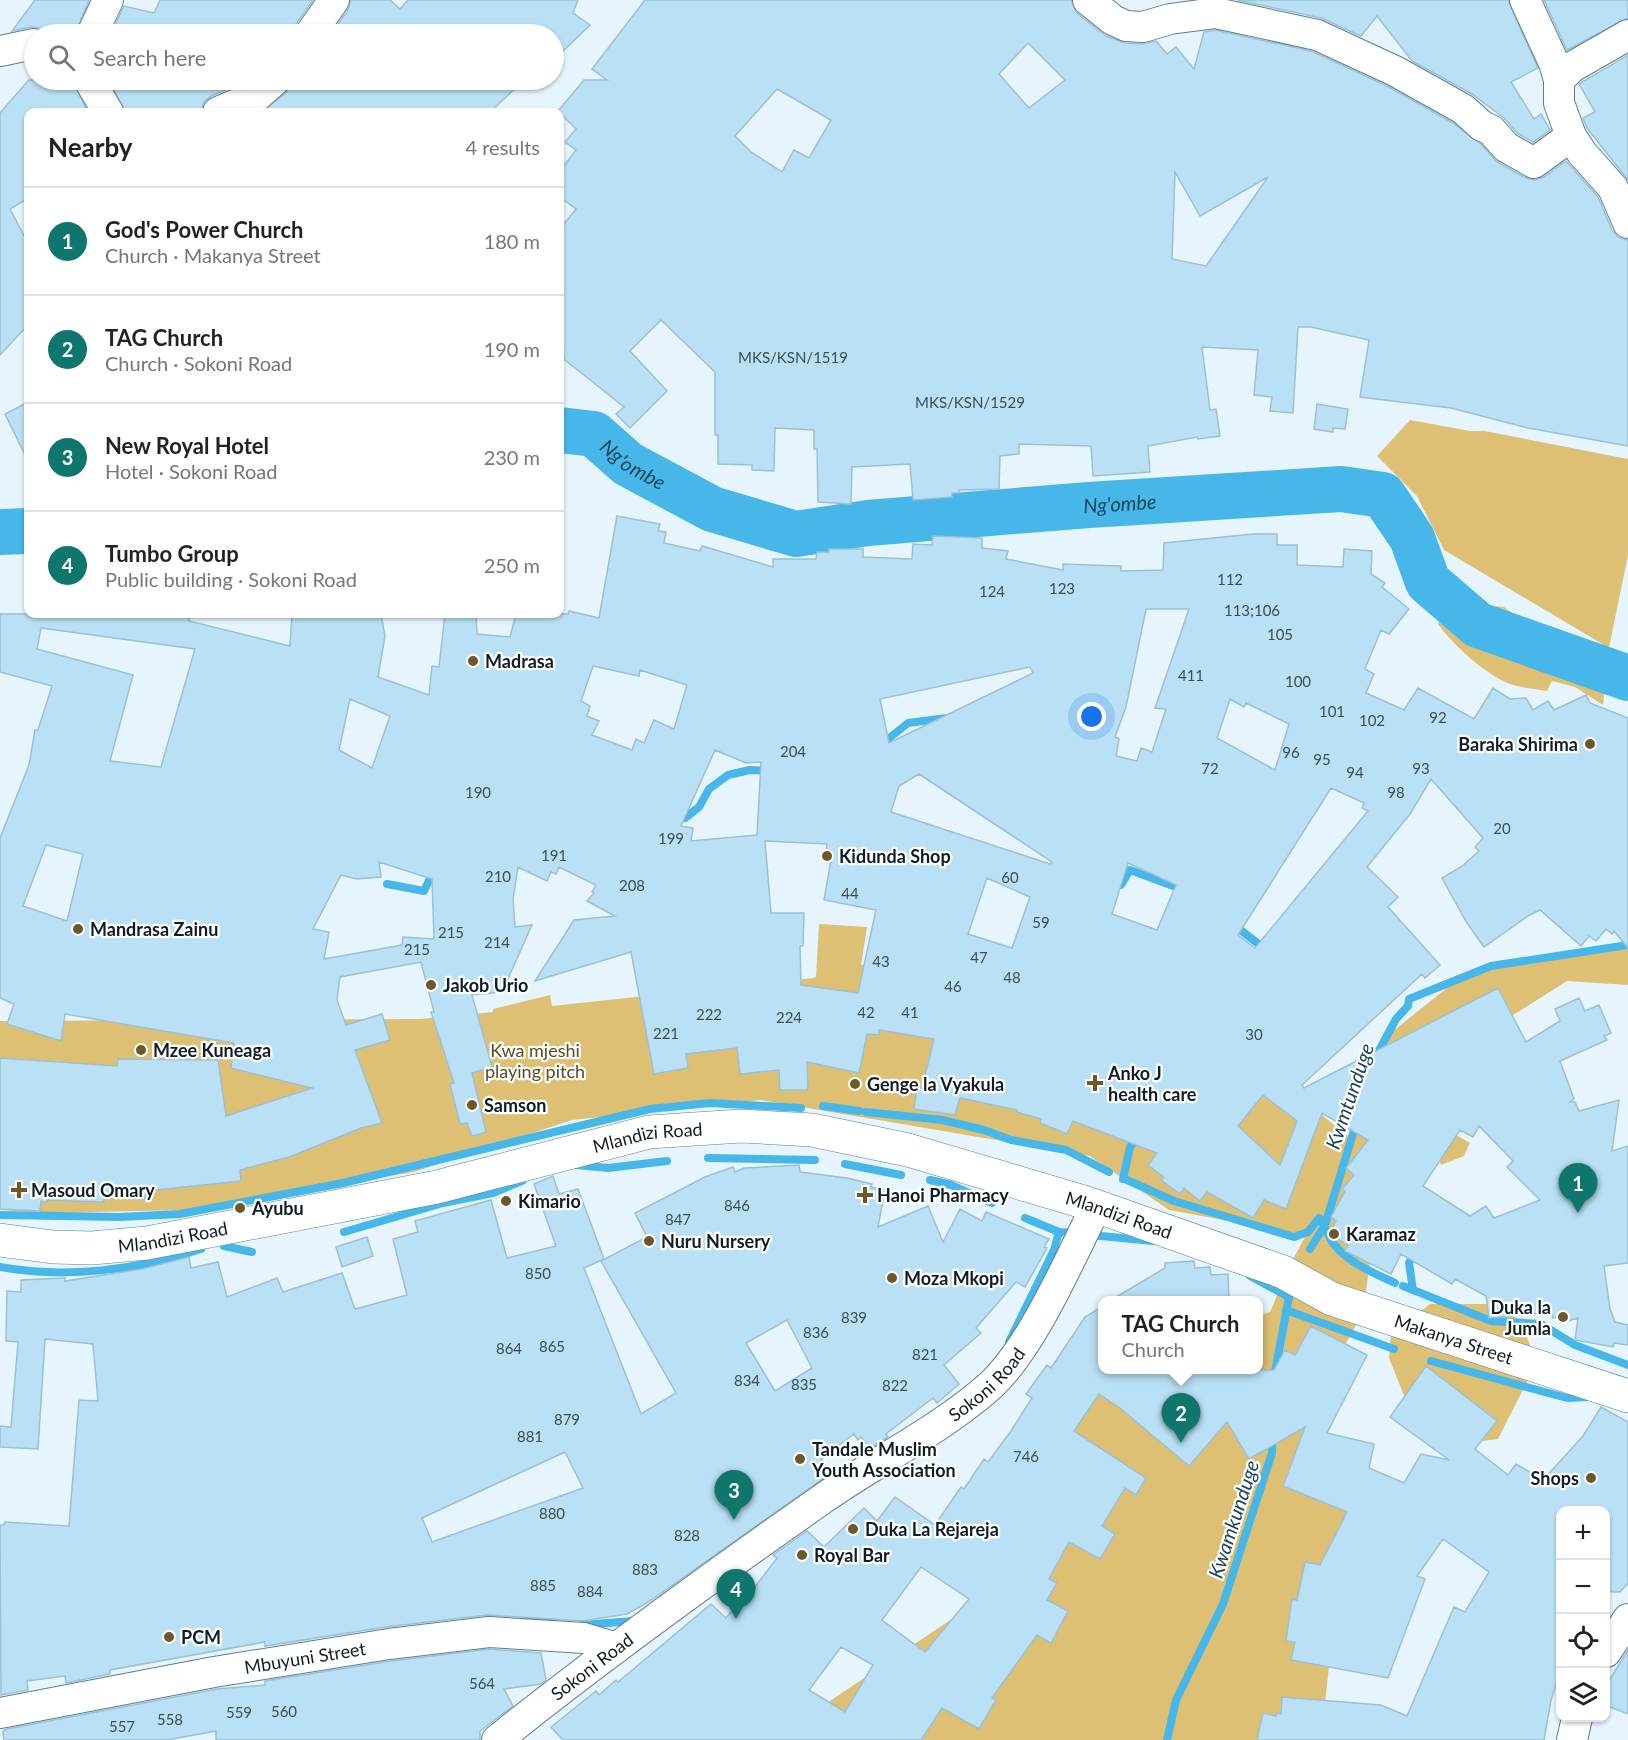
<!DOCTYPE html>
<meta charset="utf-8">
<style>
:root{--surface:#fff;--page:#f6f6f6;--text:#222;--muted:#767676;--line:#e0e0e0;--accent:#0f766e}
body{margin:0;font-family:Lato,sans-serif;background:var(--page);color:var(--text)}
.controls{position:absolute;right:18px;bottom:18px;display:grid;overflow:hidden;border-radius:12px;box-shadow:0 2px 4px #0004}
.controls button{width:54px;height:54px;display:grid;place-items:center;padding:0;border:0;border-bottom:2px solid var(--line);background:var(--surface);color:var(--text);font:30px sans-serif}
.you{position:absolute;left:1092px;top:717px;width:21px;height:21px;margin:-15px;border:4px solid #fff;border-radius:50%;background:#1a73e8;box-shadow:0 0 0 9px #1a73e833}
.badge{display:grid;place-items:center;width:39px;height:39px;border-radius:50%;background:var(--accent);color:#fff;font-size:20px;font-weight:700}
.pin{position:absolute;translate:-50% -50px;filter:drop-shadow(0 2px 3px #0008)}
.pin::after{content:'';position:absolute;top:32px;width:21px;height:18px;background:inherit;clip-path:polygon(0 0,100% 0,50% 100%)}
.popup{position:absolute;left:1098px;top:1296px;width:165px;height:78px;box-sizing:border-box;display:grid;place-content:center;border-radius:12px;background:var(--surface);filter:drop-shadow(0 2px 4px #0005);font-size:20px;white-space:nowrap;color:var(--muted)}
.popup b{font-size:22px;color:var(--text)}
.popup::after{content:'';position:absolute;left:50%;top:100%;margin-left:-12px;border:12px solid transparent;border-top-color:var(--surface)}
.list{margin:0;padding:0;list-style:none}
h2{display:flex;justify-content:space-between;align-items:center;height:78px;margin:0;padding:0 24px;font-size:26px}
h2 small{font-size:20px;font-weight:400;color:var(--muted)}
.list li{display:grid;grid-template-columns:39px 1fr auto;gap:18px;align-items:center;box-sizing:border-box;height:108px;padding:0 24px;border-top:2px solid var(--line)}
.list b{display:block;font-size:22px;white-space:nowrap}
.list p{margin:0;font-size:20px;white-space:nowrap;color:var(--muted)}
.list em{font-size:20px;font-style:normal;color:var(--muted)}
.icon{flex:none;width:33px;height:33px;fill:none;stroke:currentColor;stroke-width:2;stroke-linecap:round;stroke-linejoin:round}
.map{position:relative;flex:none;width:1628px;height:1740px;overflow:hidden}
.search{position:absolute;background:var(--surface);box-shadow:0 2px 4px #0004;left:24px;top:24px;width:540px;height:66px;display:flex;align-items:center;gap:15px;box-sizing:border-box;padding:0 21px;border-radius:33px;color:var(--muted);font-size:22px}
.panel{position:absolute;background:var(--surface);box-shadow:0 2px 4px #0004;left:24px;top:108px;width:540px;height:510px;border-radius:12px}
.map>svg:first-child{display:block}
.green{fill:#dec075}
.lines{fill:none;stroke-linecap:round;stroke-linejoin:round}
.stream{stroke:#47b6e8;stroke-width:8}
.river{stroke:#47b6e8;stroke-width:46}
.building{fill:#bae0f5;stroke:#9bc0d4;stroke-width:1.5;fill-rule:evenodd}
.minor-casing{stroke:#5b7f91;stroke-width:32}
.tertiary-casing{stroke:#5b7f91;stroke-width:34}
.minor{stroke:#fff;stroke-width:30}
.tertiary{stroke:#fff;stroke-width:33}
.poi-dot{fill:#6c5927;stroke:#fff;stroke-width:2}
.labels{text-anchor:middle;dominant-baseline:central;stroke-width:4.5;stroke-linejoin:round;paint-order:stroke}
.number-label{font-size:15px;fill:#3a4e58}
.poi-label{font-size:18px;font-weight:bold;fill:#0f1d24;stroke:#fff;text-anchor:start}
.park-label{font-size:18px;fill:#5a4a22;stroke:#fff}
.street-label{font-size:18px;fill:#0f1d24;stroke:#fff}
.water-label{font-size:20px;font-style:italic;fill:#17455a;stroke:#fff}
</style>
<div class="map">
<svg width="1628" height="1740" viewBox="0 0 1628 1740">
<rect width="100%" height="100%" fill="#e6f5fd"/>
<g class="green">
<polygon points="1410,420 1470,431 1485,431 1628,459 1628,555 1609,648 1444,550 1417,496 1377,456"/>
<path d="M 1452,601 L 1504,607 L 1533,628 L 1526,639 L 1565,647 L 1608,663 L 1603,705 L 1575,687 L 1552,681 L 1547,691 C 1536,689 1522,688 1510,684 C 1485,674 1454,646 1438,624 Z"/>
<polygon points="819,924 867,927 861,965 908,953 1232,1041 1350,1138 1387,1036 1468,971 1628,944 1628,985 1567,981 1431,1067 1409,1108 1470,1143 1464,1156 1441,1165 1439,1160 1381,1163 1364,1310 1311,1409 1367,1499 1338,1583 1321,1740 781,1740 787,1730 977,1602 1080,1395 1152,1391 1175,1370 1259,1370 1259,1316 1270,1312 1289,1267 1306,1235 1169,1210 1090,1156 761,1100 572,1120 414,1172 182,1210 48,1213 0,1210 0,1021 420,1019 493,1012 493,1009 550,995 552,1006 813,978 816,977"/>
<polygon points="1430,1304 1493,1304 1520,1320 1537,1362 1498,1439 1460,1444 1411,1413 1389,1358 1391,1335"/>
</g>
<g class="lines">
<g class="stream">
<polyline points="882,744 908,723 947,718"/>
<polyline points="677,815 685,818 699,807 709,789 728,775 750,770 768,771"/>
<polyline points="1113,882 1121,885 1130,870 1184,890"/>
<polyline points="387,884 424,891 434,870"/>
<polyline points="1233,924 1266,950"/>
<polyline points="1375,1058 1396,1019 1408,1006 1409,999 1491,966 1628,945"/>
<polyline points="823,1106 859,1111"/>
<polyline points="866,1112 942,1120 984,1130 1011,1140 1066,1150 1109,1172"/>
<polyline points="708,1158 815,1160"/>
<polyline points="845,1164 901,1175"/>
<polyline points="576,1165 608,1168 667,1161"/>
<polyline points="1123,1179 1130,1147 1139,1136"/>
<polyline points="930,1180 951,1185 992,1203"/>
<path d="M 1127,1180 L 1174,1201 L 1294,1237 L 1308,1232 L 1319,1218 C 1326,1226 1327,1235 1333,1243 C 1348,1263 1374,1273 1395,1283"/>
<polyline points="0,1215 119,1217 180,1214 343,1183 650,1109 710,1103 801,1108"/>
<polyline points="1025,1218 1059,1232 1075,1233"/>
<polyline points="344,1232 443,1203 493,1193 522,1181"/>
<polyline points="1090,1235 1153,1241"/>
<polyline points="224,1246 252,1252"/>
<polyline points="1310,1249 1325,1225 1356,1124"/>
<path d="M 0,1267 C 65,1279 138,1270 201,1249"/>
<polyline points="1250,1276 1289,1297 1274,1377"/>
<polyline points="1403,1286 1491,1321 1541,1324 1575,1345 1628,1365"/>
<polyline points="1413,1290 1409,1263 1415,1252"/>
<polyline points="1286,1310 1394,1349"/>
<polyline points="1009,1342 1054,1250 1059,1232"/>
<polyline points="1431,1361 1567,1398 1588,1397"/>
<polyline points="527,1618 553,1622"/>
<polyline points="582,1625 633,1621"/>
<polyline points="1167,1740 1176,1700 1223,1604 1272,1453 1272,1437"/>
</g>
<g class="river">
<path id="s1" d="M 560,430 L 594,434 L 628,464 L 712,509 L 796,534 L 868,523 L 1089,505 L 1341,489 L 1383,495 L 1412,538 L 1428,582 L 1478,625 L 1628,678"/>
<polyline points="0,532 28,531"/>
</g>
</g>
<g class="building">
<polygon points="35,0 89,0 75,34 48,34 40,28 31,27 12,31"/>
<polygon points="160,0 313,0 296,24 293,34 111,34 124,6 154,13"/>
<polygon points="351,0 390,0 400,9 408,0 578,0 573,13 590,25 563,51 554,44 554,34 331,34 348,10"/>
<path d="M 645,0 L 1071,0 L 1077,13 L 1106,36 L 1125,43 L 1142,44 L 1156,41 L 1167,54 L 1176,47 L 1194,69 L 1204,32 L 1215,30 L 1311,51 L 1387,86 L 1453,123 L 1481,144 L 1497,162 L 1526,178 L 1534,180 L 1544,177 L 1566,161 L 1598,197 L 1612,230 L 1618,237 L 1628,240 L 1628,446 L 1528,428 L 1451,408 L 1360,397 L 1369,340 L 1311,327 L 1298,327 L 1293,413 L 1270,411 L 1272,397 L 1254,395 L 1258,350 L 1202,347 L 1210,410 L 1216,409 L 1220,436 L 1198,439 L 1197,437 L 1148,446 L 1150,472 L 1093,476 L 1091,446 L 1019,444 L 1019,454 L 1000,456 L 999,489 L 959,490 L 959,493 L 952,493 L 952,497 L 913,500 L 910,464 L 852,467 L 851,504 L 818,502 L 817,449 L 814,449 L 814,430 L 775,428 L 774,471 L 752,470 L 752,465 L 718,464 L 718,435 L 715,435 L 715,372 L 661,320 L 630,351 L 667,391 L 630,428 L 616,414 L 624,407 L 560,356 L 560,229 L 576,209 L 560,197 L 560,171 L 576,150 L 565,142 L 576,129 L 558,111 L 584,80 L 607,80 L 592,69 ZM 1028,43 L 1065,80 L 1029,108 L 999,74 ZM 777,89 L 831,120 L 809,158 L 794,150 L 782,172 L 751,152 L 735,136 ZM 1175,172 L 1200,216 L 1268,177 L 1206,266 L 1172,259 Z"/>
<polygon points="1237,0 1508,0 1538,68 1511,82 1534,119 1541,114 1550,130 1533,142 1517,133 1504,118 1472,94 1412,61 1377,16 1361,36 1321,18"/>
<polygon points="1544,0 1628,0 1628,18 1567,50"/>
<polygon points="1628,55 1628,180 1587,128 1583,118 1595,112 1579,84"/>
<polygon points="29,80 72,80 88,112 28,112 28,198 10,209 28,243 28,325 0,355 0,113"/>
<polygon points="109,80 249,80 211,96 204,102 201,112 125,112"/>
<polygon points="292,80 524,80 490,112 261,112 286,93"/>
<polygon points="28,402 28,461 5,414"/>
<polygon points="1317,404 1348,409 1345,429 1333,428 1333,432 1314,429"/>
<path d="M 617,516 L 660,524 L 658,531 L 666,532 L 664,543 L 700,551 L 702,546 L 773,567 L 773,559 L 816,559 L 817,552 L 829,552 L 829,549 L 863,549 L 863,557 L 912,559 L 913,544 L 932,545 L 933,536 L 982,538 L 982,548 L 1008,551 L 1006,559 L 1063,570 L 1063,564 L 1121,566 L 1121,571 L 1163,570 L 1164,543 L 1253,534 L 1277,534 L 1277,545 L 1297,545 L 1297,565 L 1343,567 L 1344,549 L 1372,551 L 1371,574 L 1385,583 L 1382,587 L 1409,609 L 1389,634 L 1381,630 L 1365,669 L 1374,674 L 1366,693 L 1404,710 L 1418,688 L 1474,719 L 1493,688 L 1510,699 L 1526,698 L 1533,710 L 1548,701 L 1554,710 L 1586,695 L 1590,703 L 1628,718 L 1628,948 L 1614,931 L 1612,934 L 1606,929 L 1596,941 L 1589,936 L 1581,946 L 1540,910 L 1528,916 L 1484,947 L 1467,923 L 1442,878 L 1461,867 L 1479,851 L 1475,847 L 1483,838 L 1431,779 L 1410,814 L 1367,867 L 1398,897 L 1388,907 L 1440,965 L 1425,978 L 1422,974 L 1302,1085 L 1304,1088 L 1498,988 L 1526,1042 L 1560,1021 L 1555,1009 L 1579,998 L 1585,1011 L 1599,1005 L 1611,1033 L 1604,1036 L 1607,1040 L 1560,1061 L 1574,1099 L 1570,1102 L 1575,1102 L 1579,1111 L 1619,1100 L 1612,1151 L 1628,1146 L 1628,1263 L 1604,1266 L 1610,1309 L 1615,1322 L 1628,1325 L 1628,1345 L 1614,1343 L 1613,1347 L 1575,1340 L 1578,1318 L 1560,1323 L 1558,1317 L 1553,1318 L 1551,1312 L 1489,1318 L 1486,1296 L 1455,1279 L 1452,1284 L 1401,1254 L 1391,1274 L 1345,1251 L 1348,1245 L 1329,1234 L 1336,1221 L 1331,1217 L 1345,1191 L 1342,1189 L 1354,1175 L 1346,1168 L 1368,1140 L 1322,1113 L 1286,1209 L 1264,1200 L 1253,1218 L 1207,1192 L 1200,1201 L 1184,1188 L 1180,1194 L 1161,1180 L 1164,1177 L 1148,1165 L 1157,1153 L 1073,1121 L 1067,1134 L 1040,1123 L 1041,1119 L 1017,1112 L 1017,1110 L 960,1098 L 955,1115 L 914,1109 L 917,1088 L 922,1088 L 934,1039 L 879,1030 L 879,1035 L 867,1034 L 859,1073 L 807,1062 L 808,1090 L 780,1090 L 779,1070 L 740,1074 L 737,1048 L 686,1054 L 688,1068 L 654,1074 L 631,952 L 535,981 L 574,920 L 615,916 L 587,901 L 594,893 L 592,892 L 596,885 L 559,867 L 556,874 L 551,872 L 547,881 L 518,867 L 513,899 L 515,927 L 532,925 L 502,992 L 472,995 L 492,1067 L 472,1073 L 486,1132 L 472,1136 L 467,1123 L 460,1124 L 450,1084 L 454,1083 L 431,1012 L 434,1012 L 421,962 L 340,977 L 337,1000 L 346,1025 L 382,1014 L 390,1040 L 355,1050 L 382,1123 L 361,1128 L 289,1157 L 240,1170 L 241,1181 L 146,1191 L 145,1199 L 104,1198 L 104,1202 L 47,1200 L 47,1202 L 41,1201 L 40,1211 L 0,1209 L 0,1058 L 117,1066 L 118,1059 L 218,1060 L 226,1116 L 312,1088 L 231,1068 L 234,1043 L 65,1014 L 61,1041 L 7,1024 L 14,1004 L 0,998 L 0,838 L 29,765 L 35,730 L 38,730 L 52,686 L 0,672 L 0,614 L 190,614 L 189,621 L 290,646 L 292,614 L 381,614 L 385,636 L 378,677 L 429,695 L 432,666 L 439,667 L 445,614 L 476,614 L 477,634 L 510,637 L 516,614 L 568,614 L 569,611 L 599,618 ZM 1146,609 L 1189,609 L 1155,708 L 1166,709 L 1152,752 L 1141,748 L 1137,761 L 1116,756 L 1119,739 L 1115,737 L 1126,707 ZM 41,628 L 195,649 L 161,767 L 110,761 L 133,675 L 37,649 ZM 593,666 L 639,676 L 640,670 L 687,685 L 674,729 L 654,720 L 644,743 L 636,739 L 632,750 L 592,735 L 599,721 L 587,716 L 590,706 L 581,701 ZM 1030,667 L 1033,673 L 889,743 L 880,699 ZM 350,699 L 390,716 L 372,768 L 339,750 ZM 1230,699 L 1244,707 L 1246,703 L 1289,724 L 1275,770 L 1217,738 ZM 715,750 L 746,763 L 761,762 L 757,835 L 691,841 L 693,828 L 681,826 ZM 919,774 L 1052,862 L 1050,864 L 891,812 L 899,786 ZM 1331,788 L 1364,803 L 1362,808 L 1368,811 L 1255,948 L 1238,935 ZM 765,841 L 827,844 L 825,859 L 831,860 L 824,900 L 876,910 L 858,993 L 801,985 L 800,946 L 803,946 L 804,913 L 771,913 ZM 46,845 L 83,854 L 67,921 L 23,906 ZM 379,862 L 432,879 L 434,939 L 403,937 L 402,945 L 324,959 L 329,932 L 313,929 L 341,875 L 357,879 L 381,877 ZM 1128,863 L 1176,885 L 1157,930 L 1112,914 ZM 987,878 L 1030,897 L 1012,948 L 968,934 ZM 1263,1095 L 1297,1121 L 1280,1165 L 1238,1126 ZM 1479,1126 L 1513,1161 L 1507,1167 L 1540,1200 L 1494,1218 L 1486,1206 L 1470,1216 L 1423,1186 L 1460,1130 L 1473,1137 Z"/>
<path d="M 799,1165 L 800,1172 L 847,1178 L 872,1184 L 871,1187 L 885,1190 L 878,1227 L 928,1206 L 943,1242 L 960,1209 L 982,1221 L 986,1212 L 1049,1239 L 1044,1247 L 1047,1248 L 1025,1287 L 1016,1282 L 976,1328 L 981,1333 L 944,1365 L 959,1384 L 937,1403 L 933,1398 L 886,1434 L 888,1437 L 870,1448 L 861,1437 L 858,1440 L 854,1434 L 821,1459 L 831,1473 L 650,1601 L 627,1614 L 583,1621 L 487,1615 L 386,1627 L 265,1646 L 265,1642 L 110,1670 L 110,1674 L 66,1683 L 65,1676 L 27,1681 L 28,1690 L 1,1695 L 0,1525 L 4,1525 L 5,1522 L 69,1526 L 79,1400 L 98,1401 L 93,1344 L 45,1339 L 38,1449 L 0,1447 L 0,1426 L 11,1427 L 18,1342 L 6,1341 L 7,1291 L 21,1292 L 21,1280 L 65,1278 L 65,1281 L 142,1269 L 189,1257 L 191,1268 L 218,1262 L 227,1297 L 277,1278 L 283,1292 L 342,1273 L 355,1309 L 407,1295 L 393,1239 L 418,1232 L 415,1221 L 491,1200 L 507,1258 L 556,1246 L 534,1184 L 553,1176 L 559,1194 L 578,1189 L 604,1259 L 584,1268 L 641,1414 L 676,1393 L 601,1261 L 647,1237 L 635,1213 L 705,1177 L 733,1167 L 735,1172 L 744,1168 ZM 787,1320 L 812,1368 L 775,1391 L 746,1343 ZM 565,1452 L 583,1488 L 432,1542 L 422,1518 Z"/>
<polygon points="367,1237 373,1256 342,1267 336,1247"/>
<polygon points="1194,1261 1195,1268 1210,1267 1211,1275 1228,1274 1229,1300 1111,1300 1165,1268 1165,1263"/>
<path d="M 1103,1306 L 1103,1370 L 1274,1370 L 1285,1350 L 1295,1355 L 1311,1326 L 1367,1355 L 1327,1433 L 1374,1444 L 1369,1468 L 1404,1483 L 1421,1454 L 1449,1460 L 1390,1417 L 1426,1366 L 1497,1421 L 1475,1449 L 1508,1475 L 1516,1464 L 1543,1480 L 1583,1436 L 1601,1407 L 1628,1422 L 1628,1583 L 1620,1592 L 1612,1592 L 1605,1586 L 1605,1510 L 1560,1510 L 1560,1673 L 1551,1700 L 1544,1740 L 1257,1740 L 1263,1713 L 1276,1716 L 1277,1713 L 1281,1714 L 1282,1697 L 1381,1705 L 1407,1716 L 1454,1607 L 1465,1612 L 1489,1572 L 1443,1539 L 1417,1576 L 1425,1579 L 1388,1678 L 1291,1660 L 1295,1642 L 1286,1641 L 1292,1599 L 1297,1600 L 1305,1562 L 1320,1565 L 1347,1512 L 1283,1486 L 1305,1427 L 1249,1459 L 1227,1422 L 1189,1466 L 1120,1408 L 1099,1394 L 1074,1431 L 1146,1478 L 1136,1495 L 1125,1488 L 1102,1526 L 1115,1534 L 1100,1559 L 1069,1542 L 1049,1579 L 1057,1583 L 1047,1600 L 1068,1611 L 1051,1643 L 1037,1635 L 992,1698 L 996,1700 L 979,1729 L 942,1708 L 921,1740 L 563,1740 L 551,1727 L 596,1691 L 599,1695 L 616,1680 L 618,1682 L 711,1604 L 726,1618 L 746,1594 L 748,1596 L 777,1558 L 773,1555 L 807,1531 L 824,1547 L 864,1508 L 877,1521 L 895,1497 L 935,1525 L 961,1487 L 964,1489 L 984,1459 L 988,1462 L 1011,1431 L 1032,1398 L 1026,1394 L 1047,1365 L 1051,1368 L 1085,1317 ZM 921,1567 L 969,1599 L 925,1652 L 882,1620 ZM 841,1647 L 873,1665 L 845,1712 L 809,1690 Z"/>
<polygon points="489,1649 541,1653 546,1680 541,1684 504,1689 513,1706 480,1731 480,1740 216,1740 216,1731 167,1740 4,1740 3,1731 7,1729 217,1689 265,1685 265,1681 391,1661"/>
<polygon points="1628,1650 1628,1714 1605,1705 1605,1687"/>
</g>
<g class="lines">
<defs>
<g id="minor">
<polyline points="1088,0 1113,20 1126,26 1143,27 1170,19 1216,13 1317,35 1395,71 1463,109 1482,126 1491,130 1506,147 1534,163 1571,136"/>
<polyline points="1525,0 1554,63 1559,80 1559,103 1571,136 1582,153 1613,188 1628,223"/>
<polyline points="92,34 108,0"/>
<polyline points="310,34 334,0"/>
<polyline points="0,51 34,44"/>
<polyline points="89,80 108,112"/>
<polyline points="1559,80 1572,67 1628,35"/>
<polyline points="218,112 258,95 275,80"/>
<polyline points="1606,1652 1628,1619"/>
<path id="s2" d="M 0,1713 L 214,1672 L 389,1644 L 489,1632 L 584,1638 L 614,1647"/>
<path id="s3" d="M 497,1740 C 602,1656 711,1577 821,1500 C 876,1461 939,1431 990,1386 C 1033,1346 1069,1260 1096,1207"/>
<polyline points="1572,1740 1577,1718"/>
</g>
<g id="tertiary">
<path id="s4" d="M 0,1240 L 53,1247 L 92,1248 L 147,1243 L 437,1187 L 649,1132 L 741,1126 L 812,1130 L 908,1150 L 1087,1203 L 1283,1272 L 1332,1299 L 1628,1396"/>
</g>
</defs>
<use href="#minor" class="minor-casing"/>
<use href="#tertiary" class="tertiary-casing"/>
<use href="#minor" class="minor"/>
<use href="#tertiary" class="tertiary"/>
</g>
<g class="poi-dot">
<circle cx="473" cy="661" r="6"/>
<circle cx="1590" cy="744" r="6"/>
<circle cx="827" cy="856" r="6"/>
<circle cx="78" cy="929" r="6"/>
<circle cx="431" cy="985" r="6"/>
<circle cx="141" cy="1050" r="6"/>
<path d="M1092 1074h6v6h6v6h-6v6h-6v-6h-6v-6h6z"/>
<circle cx="855" cy="1084" r="6"/>
<circle cx="472" cy="1105" r="6"/>
<path d="M16 1181h6v6h6v6h-6v6h-6v-6h-6v-6h6z"/>
<path d="M862 1186h6v6h6v6h-6v6h-6v-6h-6v-6h6z"/>
<circle cx="506" cy="1201" r="6"/>
<circle cx="240" cy="1208" r="6"/>
<circle cx="1334" cy="1234" r="6"/>
<circle cx="649" cy="1241" r="6"/>
<circle cx="892" cy="1278" r="6"/>
<circle cx="1563" cy="1317" r="6"/>
<circle cx="800" cy="1459" r="6"/>
<circle cx="1591" cy="1478" r="6"/>
<circle cx="853" cy="1529" r="6"/>
<circle cx="802" cy="1555" r="6"/>
<circle cx="169" cy="1637" r="6"/>
</g>
<g class="labels">
<g class="number-label">
<text x="793" y="357">MKS/KSN/1519</text>
<text x="970" y="402">MKS/KSN/1529</text>
<text x="1230" y="579">112</text>
<text x="1062" y="588">123</text>
<text x="992" y="591">124</text>
<text x="1252" y="610">113;106</text>
<text x="1280" y="634">105</text>
<text x="1191" y="675">411</text>
<text x="1298" y="681">100</text>
<text x="1332" y="711">101</text>
<text x="1438" y="717">92</text>
<text x="1372" y="720">102</text>
<text x="793" y="751">204</text>
<text x="1291" y="752">96</text>
<text x="1322" y="759">95</text>
<text x="1210" y="768">72</text>
<text x="1421" y="768">93</text>
<text x="1355" y="772">94</text>
<text x="478" y="792">190</text>
<text x="1396" y="792">98</text>
<text x="1502" y="828">20</text>
<text x="671" y="838">199</text>
<text x="554" y="855">191</text>
<text x="498" y="876">210</text>
<text x="1010" y="877">60</text>
<text x="632" y="885">208</text>
<text x="850" y="893">44</text>
<text x="1041" y="922">59</text>
<text x="451" y="932">215</text>
<text x="497" y="942">214</text>
<text x="417" y="949">215</text>
<text x="979" y="957">47</text>
<text x="881" y="961">43</text>
<text x="1012" y="977">48</text>
<text x="953" y="986">46</text>
<text x="866" y="1012">42</text>
<text x="910" y="1012">41</text>
<text x="709" y="1014">222</text>
<text x="789" y="1017">224</text>
<text x="666" y="1033">221</text>
<text x="1254" y="1034">30</text>
<text x="737" y="1205">846</text>
<text x="678" y="1219">847</text>
<text x="538" y="1273">850</text>
<text x="854" y="1317">839</text>
<text x="816" y="1332">836</text>
<text x="552" y="1346">865</text>
<text x="509" y="1348">864</text>
<text x="925" y="1354">821</text>
<text x="747" y="1380">834</text>
<text x="804" y="1384">835</text>
<text x="895" y="1385">822</text>
<text x="567" y="1419">879</text>
<text x="530" y="1436">881</text>
<text x="1026" y="1456">746</text>
<text x="552" y="1513">880</text>
<text x="687" y="1535">828</text>
<text x="645" y="1569">883</text>
<text x="543" y="1585">885</text>
<text x="590" y="1591">884</text>
<text x="482" y="1683">564</text>
<text x="284" y="1711">560</text>
<text x="239" y="1712">559</text>
<text x="170" y="1719">558</text>
<text x="122" y="1726">557</text>
</g>
<g class="poi-label">
<text x="485" y="661">Madrasa</text>
<text x="1578" y="744" text-anchor="end">Baraka Shirima</text>
<text x="839" y="856">Kidunda Shop</text>
<text x="90" y="929">Mandrasa Zainu</text>
<text x="443" y="985">Jakob Urio</text>
<text x="153" y="1050">Mzee Kuneaga</text>
<text x="1108" y="1073">Anko J<tspan x="1108" dy="21">health care</tspan></text>
<text x="867" y="1084">Genge la Vyakula</text>
<text x="484" y="1105">Samson</text>
<text x="31" y="1190">Masoud Omary</text>
<text x="877" y="1195">Hanoi Pharmacy</text>
<text x="518" y="1201">Kimario</text>
<text x="252" y="1208">Ayubu</text>
<text x="1346" y="1234">Karamaz</text>
<text x="661" y="1241">Nuru Nursery</text>
<text x="904" y="1278">Moza Mkopi</text>
<text x="1551" y="1307" text-anchor="end">Duka la<tspan x="1551" dy="21">Jumla</tspan></text>
<text x="812" y="1449">Tandale Muslim<tspan x="812" dy="21">Youth Association</tspan></text>
<text x="1579" y="1478" text-anchor="end">Shops</text>
<text x="865" y="1529">Duka La Rejareja</text>
<text x="814" y="1555">Royal Bar</text>
<text x="181" y="1637">PCM</text>
</g>
<g class="park-label">
<text x="535" y="1050">Kwa mjeshi<tspan x="535" dy="21">playing pitch</tspan></text>
</g>
<g class="street-label">
<text stroke="none"><textPath href="#s4" startOffset="660">Mlandizi Road</textPath></text>
<text stroke="none"><textPath href="#s4" startOffset="1144">Mlandizi Road</textPath></text>
<text stroke="none"><textPath href="#s4" startOffset="174">Mlandizi Road</textPath></text>
<text stroke="none"><textPath href="#s4" startOffset="1502">Makanya Street</textPath></text>
<text stroke="none"><textPath href="#s3" startOffset="606">Sokoni Road</textPath></text>
<text stroke="none"><textPath href="#s2" startOffset="310">Mbuyuni Street</textPath></text>
<text stroke="none"><textPath href="#s3" startOffset="120">Sokoni Road</textPath></text>
</g>
<g class="water-label">
<text stroke="none"><textPath href="#s1" startOffset="84">Ng'ombe</textPath></text>
<text stroke="none"><textPath href="#s1" startOffset="588">Ng'ombe</textPath></text>
<text transform="translate(1349 1096) rotate(-71)">Kwmtunduge</text>
<text transform="translate(1233 1519) rotate(-72)">Kwamkunduge</text>
</g>
</g>
</svg>
<div class="controls">
<button>+</button>
<button>−</button>
<button><svg class="icon" aria-label="locate" viewBox="0 0 24 24"><circle cx="12" cy="12" r="6"/><path d="M12 2v4M12 18v4M2 12h4M18 12h4"/></svg></button>
<button><svg class="icon" aria-label="layers" viewBox="0 0 24 24"><path d="M12 4l9 5-9 5-9-5zM3 14l9 5 9-5"/></svg></button>
</div>
<div class="you"></div>
<div class="pin badge" style="left:1578px;top:1213px">1</div>
<div class="pin badge" style="left:1181px;top:1443px">2</div>
<div class="popup"><b>TAG Church</b>Church</div>
<div class="pin badge" style="left:734px;top:1520px">3</div>
<div class="pin badge" style="left:736px;top:1619px">4</div>
<div class="search"><svg class="icon" aria-label="search" viewBox="0 0 24 24"><circle cx="10" cy="10" r="6"/><path d="M15 15l6 6"/></svg>Search here</div>
<section class="panel">
<h2>Nearby<small>4 results</small></h2>
<ul class="list">
<li><span class="badge">1</span><div><b>God's Power Church</b><p>Church · Makanya Street</p></div><em>180 m</em></li>
<li><span class="badge">2</span><div><b>TAG Church</b><p>Church · Sokoni Road</p></div><em>190 m</em></li>
<li><span class="badge">3</span><div><b>New Royal Hotel</b><p>Hotel · Sokoni Road</p></div><em>230 m</em></li>
<li><span class="badge">4</span><div><b>Tumbo Group</b><p>Public building · Sokoni Road</p></div><em>250 m</em></li>
</ul>
</section>
</div>
